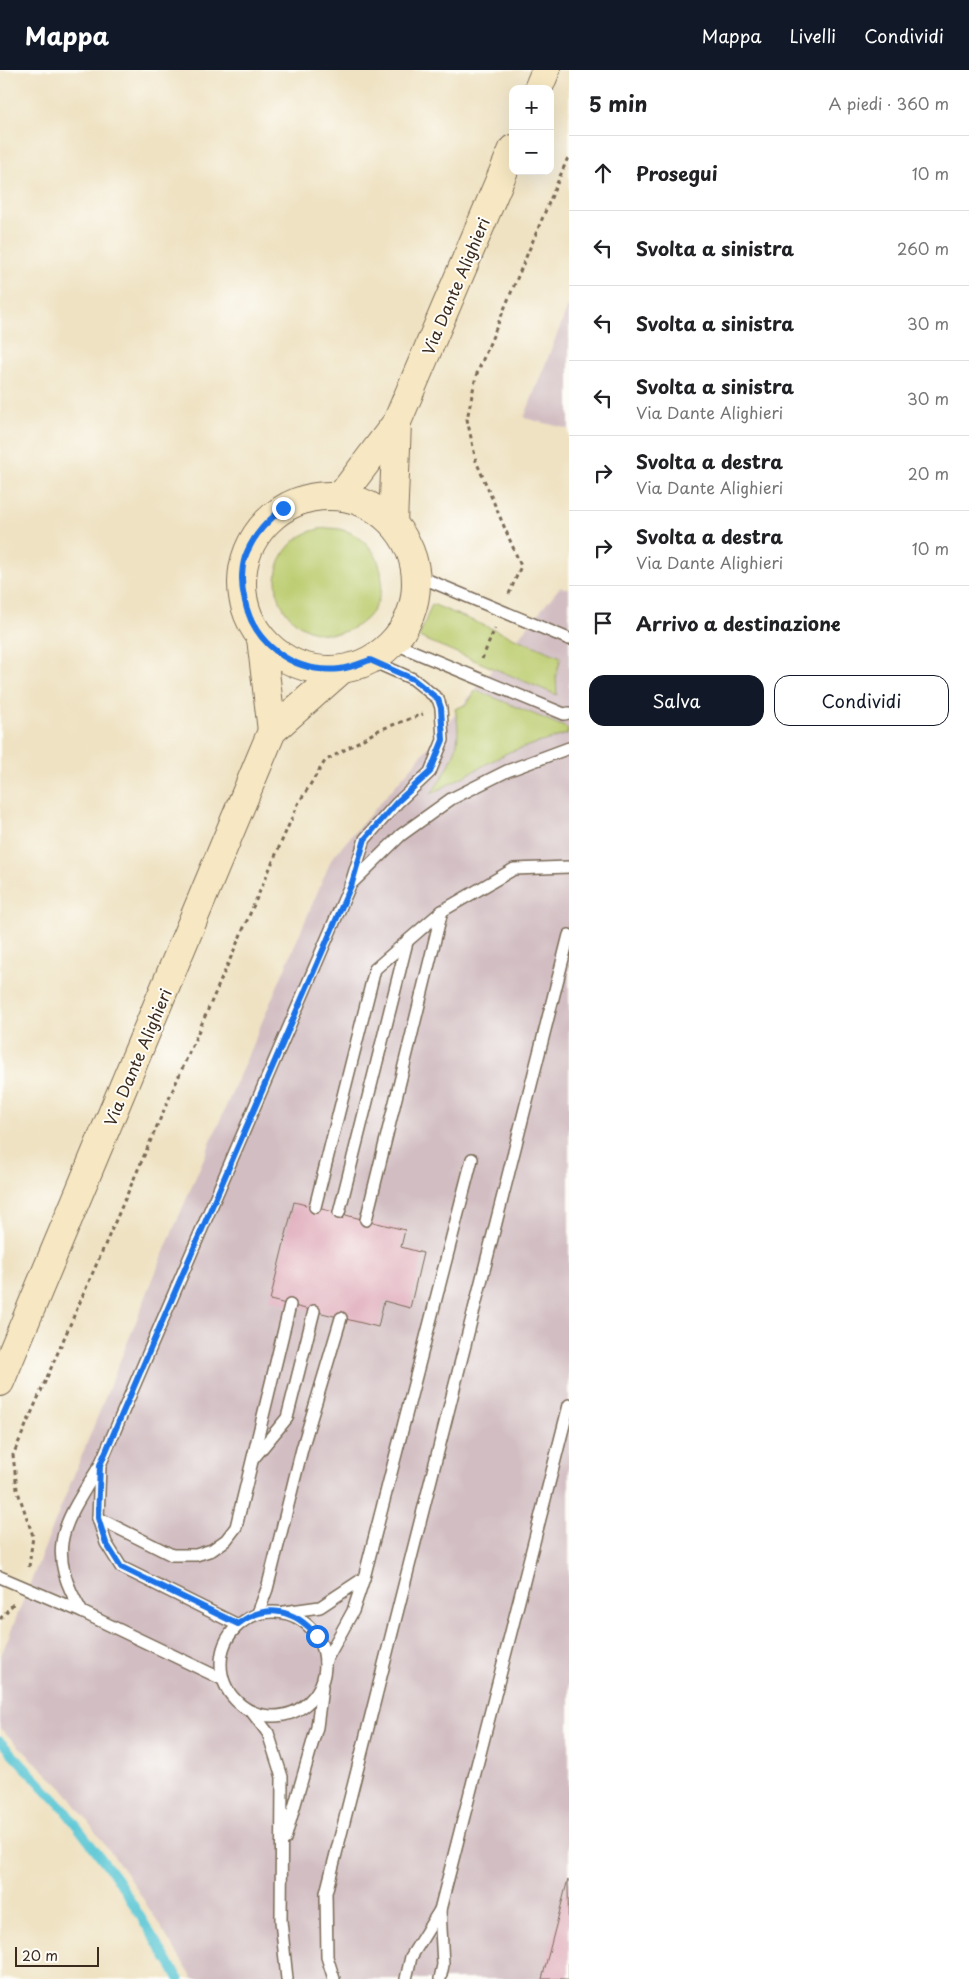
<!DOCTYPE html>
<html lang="it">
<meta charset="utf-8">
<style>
:root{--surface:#fff;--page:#f6f6f6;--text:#202124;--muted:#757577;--line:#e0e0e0;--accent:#111827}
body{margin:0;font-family:"Playpen Sans",sans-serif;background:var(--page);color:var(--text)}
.controls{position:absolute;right:15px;top:15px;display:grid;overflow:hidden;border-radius:10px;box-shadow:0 5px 20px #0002}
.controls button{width:45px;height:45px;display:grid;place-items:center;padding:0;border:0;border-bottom:1px solid var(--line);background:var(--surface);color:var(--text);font:25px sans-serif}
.scale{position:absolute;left:15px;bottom:12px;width:84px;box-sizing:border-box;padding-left:5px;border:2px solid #3b2a1e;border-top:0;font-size:14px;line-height:18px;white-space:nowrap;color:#3b2a1e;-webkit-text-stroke:4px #fdfcf7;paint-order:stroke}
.stop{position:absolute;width:15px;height:15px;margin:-11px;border:4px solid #1a73e8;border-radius:50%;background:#fff}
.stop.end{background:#1a73e8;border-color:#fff;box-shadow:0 1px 5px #0008}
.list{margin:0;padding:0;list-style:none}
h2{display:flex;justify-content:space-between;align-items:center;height:65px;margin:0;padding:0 20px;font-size:21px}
h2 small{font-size:16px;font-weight:400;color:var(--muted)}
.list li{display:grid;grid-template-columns:32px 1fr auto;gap:15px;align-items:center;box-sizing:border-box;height:75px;padding:0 20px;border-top:1px solid var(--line)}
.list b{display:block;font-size:19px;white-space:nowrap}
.list p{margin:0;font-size:16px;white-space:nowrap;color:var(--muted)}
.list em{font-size:16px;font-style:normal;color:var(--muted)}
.actions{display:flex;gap:10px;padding:15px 20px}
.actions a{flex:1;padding:11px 0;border:1px solid var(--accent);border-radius:15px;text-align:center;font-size:18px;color:var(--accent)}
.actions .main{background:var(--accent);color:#fff}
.icon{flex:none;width:28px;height:28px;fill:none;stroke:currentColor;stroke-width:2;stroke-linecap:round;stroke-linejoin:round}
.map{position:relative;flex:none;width:569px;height:1909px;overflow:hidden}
header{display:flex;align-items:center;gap:30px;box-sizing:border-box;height:70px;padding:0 25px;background:var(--accent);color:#fff}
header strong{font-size:24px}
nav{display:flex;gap:28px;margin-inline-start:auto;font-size:18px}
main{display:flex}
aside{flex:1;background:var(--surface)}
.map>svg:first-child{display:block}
.industrial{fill:#d2bec2}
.green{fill:#bbcc6e;stroke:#7b7b46}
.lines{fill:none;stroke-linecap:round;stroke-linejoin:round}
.stream{stroke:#5cc7d5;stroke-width:9}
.building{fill:#e1afbe}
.service-casing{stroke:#7a6a57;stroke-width:14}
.secondary-casing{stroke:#7a6a57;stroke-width:30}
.path{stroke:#7a6a57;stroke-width:3;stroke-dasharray:4 4;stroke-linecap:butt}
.service{stroke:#fff;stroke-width:11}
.secondary{stroke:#f7e8c3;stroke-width:28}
.route{stroke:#1a73e8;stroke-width:6}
.labels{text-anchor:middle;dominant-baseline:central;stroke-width:4;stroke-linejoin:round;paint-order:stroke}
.street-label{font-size:16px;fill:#3b2a1e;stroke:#fdfcf7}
</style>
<header>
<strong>Mappa</strong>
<nav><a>Mappa</a><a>Livelli</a><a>Condividi</a></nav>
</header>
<main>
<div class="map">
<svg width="569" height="1909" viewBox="0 0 569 1909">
<rect width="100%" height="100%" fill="#fdfcf7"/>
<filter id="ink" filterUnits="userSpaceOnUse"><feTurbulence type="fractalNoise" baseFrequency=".02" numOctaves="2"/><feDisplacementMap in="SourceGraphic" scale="10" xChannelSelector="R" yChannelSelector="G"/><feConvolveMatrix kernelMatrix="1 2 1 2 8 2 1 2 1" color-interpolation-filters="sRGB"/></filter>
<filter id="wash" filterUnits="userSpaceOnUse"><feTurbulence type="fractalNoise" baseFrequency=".0096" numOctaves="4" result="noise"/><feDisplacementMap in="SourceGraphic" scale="20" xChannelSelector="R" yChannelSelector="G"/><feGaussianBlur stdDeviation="1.12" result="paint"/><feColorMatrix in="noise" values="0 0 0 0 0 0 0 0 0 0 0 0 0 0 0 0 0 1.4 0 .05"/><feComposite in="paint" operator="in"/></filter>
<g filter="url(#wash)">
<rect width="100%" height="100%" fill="#efe2c2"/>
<g class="industrial">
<polygon points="569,234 569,359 524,348"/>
<polygon points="560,517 569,519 569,1909 193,1909 133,1813 66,1722 0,1658 0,1588 168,1172 332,788 415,693"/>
</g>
<g class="green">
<circle cx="329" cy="511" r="53"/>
<polygon points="432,534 561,587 556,606 557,625 419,567"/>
<path d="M 476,620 L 567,658 L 568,661 L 567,664 L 509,682 L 431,724 C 451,694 464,676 455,639 L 467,634 Z"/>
</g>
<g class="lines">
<polyline class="stream" points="0,1671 63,1738 118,1810 179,1909"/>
</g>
<g id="blocks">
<g class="building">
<polygon points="294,1132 405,1160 401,1177 423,1183 410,1238 384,1231 378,1257 270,1230"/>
<polygon points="568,1809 569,1909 542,1909"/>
</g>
</g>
</g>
<g filter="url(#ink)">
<use href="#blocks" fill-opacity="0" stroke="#7a6a57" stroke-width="1"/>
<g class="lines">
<defs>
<g id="service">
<polyline points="416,508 430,511 569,569"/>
<polyline points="393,573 564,644 569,643"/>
<polyline points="353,812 401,765 451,729 507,701 569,678"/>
<polyline points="315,1137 375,899 442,841 514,799 569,797"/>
<polyline points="339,1143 407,872"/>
<polyline points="366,1150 442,841"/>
<polyline points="253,1389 287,1348 314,1241"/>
<polyline points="100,1396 98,1448 106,1473 121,1497 238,1555"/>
<polyline points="98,1448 172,1485 196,1485 212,1480 226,1470 236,1457 290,1235"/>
<polyline points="0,1507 82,1542"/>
<circle cx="273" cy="1594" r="52"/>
<polyline points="284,1542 320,1537 364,1508"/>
<polyline points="258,1543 267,1519 302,1379 341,1248"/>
<polyline points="325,1592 353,1541 364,1508 472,1089"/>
<path d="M 222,1609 L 82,1542 C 43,1477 65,1453 100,1395 L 351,813 L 365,769 L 397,733 L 430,702 L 443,670 L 441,638 L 438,629 L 413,609 L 370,590"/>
<polyline points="252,1642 268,1663 282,1707 281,1851 287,1909"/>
<polyline points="285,1769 317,1657 322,1617"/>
<polyline points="334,1909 327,1887 326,1823 569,865"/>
<polyline points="406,1909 411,1887 440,1840"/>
<polyline points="440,1909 443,1895 440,1840 569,1335"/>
</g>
<g id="secondary">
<polyline points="538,19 546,0"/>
<polyline points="341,426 397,352 513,79"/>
<circle cx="329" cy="513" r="87"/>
<polyline points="393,454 397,352"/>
<polyline points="261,568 272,661"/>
<polyline points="0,1312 272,661 341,600"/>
</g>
</defs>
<use href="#service" class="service-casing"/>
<use href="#secondary" class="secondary-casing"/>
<g class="path">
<polyline points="509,524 521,496 476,391 467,349 476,306 569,85"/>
<polyline points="482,589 495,558"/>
<polyline points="29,1497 33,1466 17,1419 13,1385 298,734 325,691 379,660 423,644"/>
<polyline points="0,1549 14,1533"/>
</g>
<use href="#service" class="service"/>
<use href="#secondary" class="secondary"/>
</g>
</g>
<g class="lines" filter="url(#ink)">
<path class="route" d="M 283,438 C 267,452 256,462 247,482 C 241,495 241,513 244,527 C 252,573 293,604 340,599 C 350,598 361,593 370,590 L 413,609 L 438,629 L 441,638 L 443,670 L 430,702 L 397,732 L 365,769 L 352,813 L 100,1395 L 98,1448 L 106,1473 L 121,1497 L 238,1554 C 266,1533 295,1539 317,1566"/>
</g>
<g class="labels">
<g class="street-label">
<text transform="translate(455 216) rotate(-67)">Via Dante Alighieri</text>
<text transform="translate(137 987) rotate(-67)">Via Dante Alighieri</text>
</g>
</g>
</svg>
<div class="controls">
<button>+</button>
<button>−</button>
</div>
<div class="scale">20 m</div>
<div class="stop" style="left:317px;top:1566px"></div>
<div class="stop end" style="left:283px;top:438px"></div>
</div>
<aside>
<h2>5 min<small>A piedi · 360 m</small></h2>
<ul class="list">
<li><svg class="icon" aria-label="ahead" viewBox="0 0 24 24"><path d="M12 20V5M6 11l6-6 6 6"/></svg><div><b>Prosegui</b></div><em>10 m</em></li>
<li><svg class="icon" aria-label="left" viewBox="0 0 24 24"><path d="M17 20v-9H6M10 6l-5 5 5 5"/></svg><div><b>Svolta a sinistra</b></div><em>260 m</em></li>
<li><svg class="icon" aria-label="left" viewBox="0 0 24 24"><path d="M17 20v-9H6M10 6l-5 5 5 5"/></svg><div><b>Svolta a sinistra</b></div><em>30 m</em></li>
<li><svg class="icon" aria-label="left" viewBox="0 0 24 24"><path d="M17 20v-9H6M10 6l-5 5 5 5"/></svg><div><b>Svolta a sinistra</b><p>Via Dante Alighieri</p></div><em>30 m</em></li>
<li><svg class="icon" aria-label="right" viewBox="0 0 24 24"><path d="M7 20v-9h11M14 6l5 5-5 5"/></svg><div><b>Svolta a destra</b><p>Via Dante Alighieri</p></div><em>20 m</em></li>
<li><svg class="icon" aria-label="right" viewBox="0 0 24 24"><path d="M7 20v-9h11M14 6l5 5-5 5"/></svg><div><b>Svolta a destra</b><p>Via Dante Alighieri</p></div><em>10 m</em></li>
<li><svg class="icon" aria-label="arrive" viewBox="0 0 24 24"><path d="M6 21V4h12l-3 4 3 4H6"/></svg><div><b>Arrivo a destinazione</b></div></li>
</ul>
<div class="actions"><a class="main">Salva</a><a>Condividi</a></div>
</aside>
</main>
